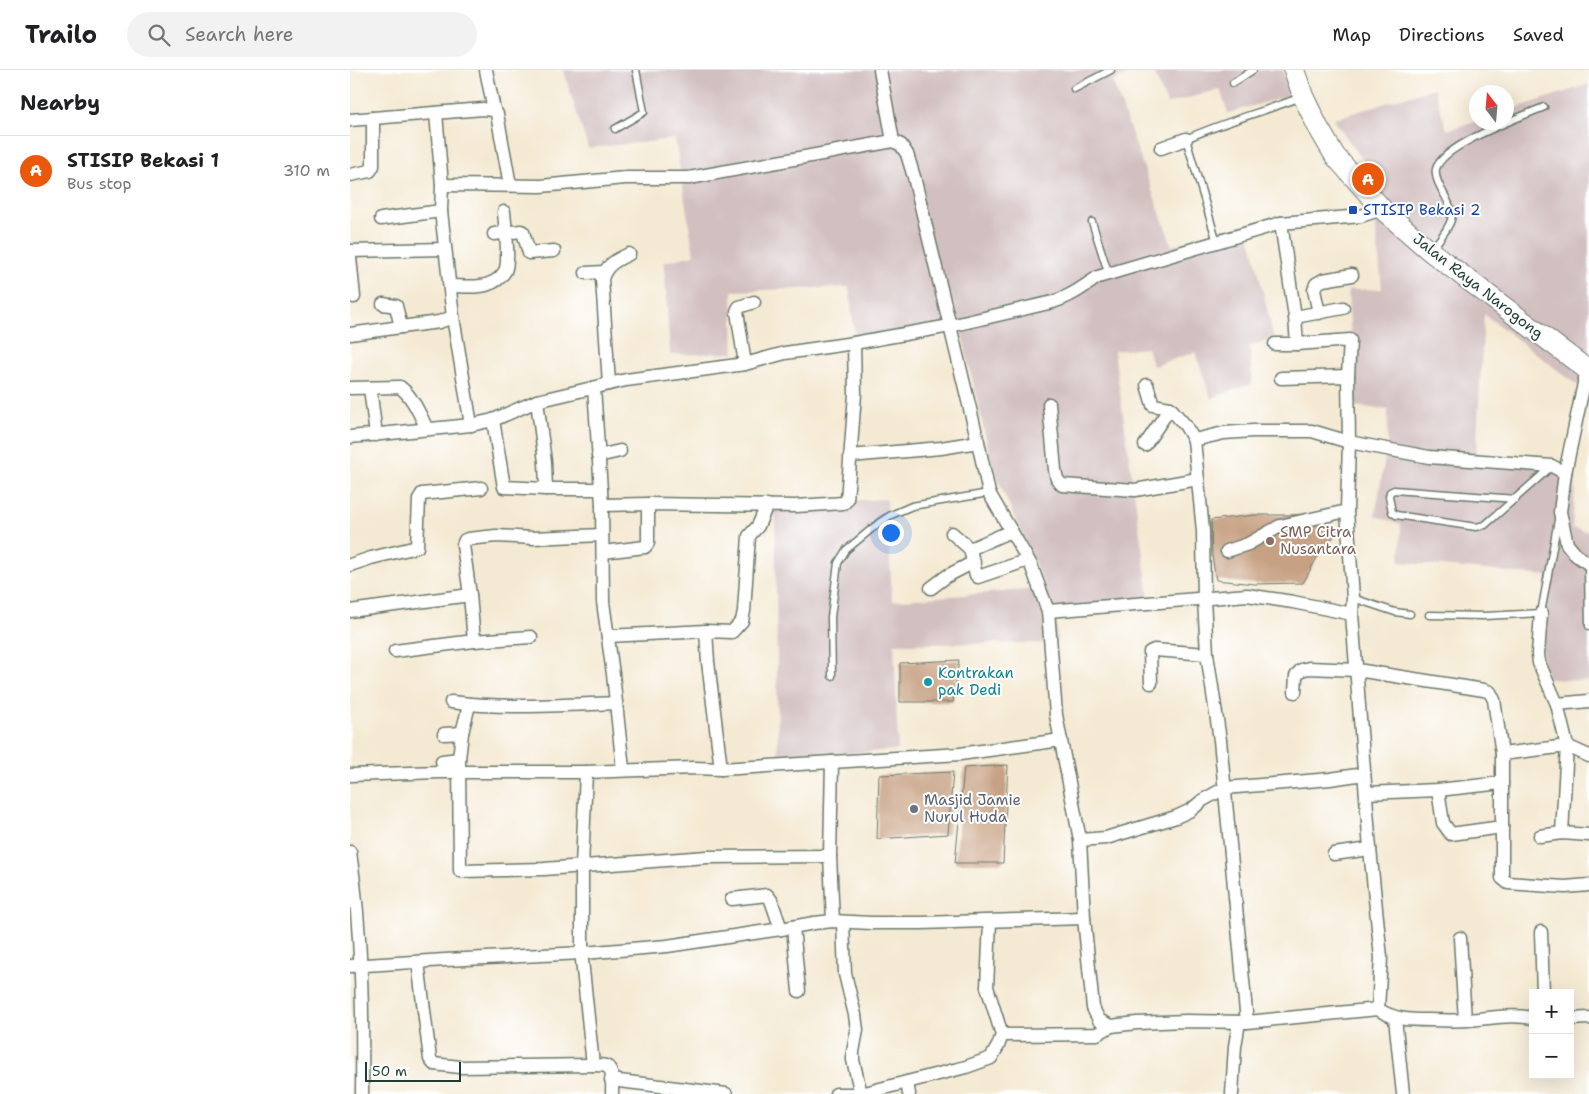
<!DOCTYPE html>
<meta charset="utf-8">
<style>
:root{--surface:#fff;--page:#f2f2f2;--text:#202124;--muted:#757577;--line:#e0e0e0;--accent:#ea580c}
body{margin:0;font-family:"Shantell Sans",sans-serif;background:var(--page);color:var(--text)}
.controls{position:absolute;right:15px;bottom:15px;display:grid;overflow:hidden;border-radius:0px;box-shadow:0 5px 20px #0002}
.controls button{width:45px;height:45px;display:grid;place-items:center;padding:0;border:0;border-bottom:1px solid var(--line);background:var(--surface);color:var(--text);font:25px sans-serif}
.compass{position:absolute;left:1119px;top:15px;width:45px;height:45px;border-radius:50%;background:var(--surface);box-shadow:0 5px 20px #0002;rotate:344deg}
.scale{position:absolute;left:15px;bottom:12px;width:96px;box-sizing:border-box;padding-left:5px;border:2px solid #1f3d34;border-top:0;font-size:14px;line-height:18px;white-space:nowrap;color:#1f3d34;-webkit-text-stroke:4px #fff;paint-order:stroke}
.you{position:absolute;left:540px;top:462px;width:18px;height:18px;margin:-12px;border:4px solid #fff;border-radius:50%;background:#1a73e8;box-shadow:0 0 0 8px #1a73e833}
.badge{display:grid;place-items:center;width:32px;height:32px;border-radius:50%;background:var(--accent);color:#fff;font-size:16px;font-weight:700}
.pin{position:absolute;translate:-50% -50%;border:2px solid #fff;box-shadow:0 1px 5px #0006}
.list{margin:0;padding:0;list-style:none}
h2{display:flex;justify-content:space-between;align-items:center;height:65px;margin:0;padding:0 20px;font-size:21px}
h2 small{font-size:16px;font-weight:400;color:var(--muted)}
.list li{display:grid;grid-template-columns:32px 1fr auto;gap:15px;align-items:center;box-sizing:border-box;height:70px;padding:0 20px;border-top:1px solid var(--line)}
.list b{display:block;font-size:19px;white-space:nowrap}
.list p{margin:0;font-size:16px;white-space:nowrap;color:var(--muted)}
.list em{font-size:16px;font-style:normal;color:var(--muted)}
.icon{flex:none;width:28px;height:28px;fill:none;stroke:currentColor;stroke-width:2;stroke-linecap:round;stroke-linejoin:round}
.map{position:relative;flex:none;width:1239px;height:1024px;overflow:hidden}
header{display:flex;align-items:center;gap:30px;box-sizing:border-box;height:70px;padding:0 25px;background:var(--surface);border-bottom:1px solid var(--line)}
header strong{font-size:24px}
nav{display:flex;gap:28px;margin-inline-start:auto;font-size:18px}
.search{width:350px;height:45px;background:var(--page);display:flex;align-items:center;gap:12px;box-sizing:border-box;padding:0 18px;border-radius:28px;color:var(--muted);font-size:19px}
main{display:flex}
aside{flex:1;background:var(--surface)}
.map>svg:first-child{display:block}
.industrial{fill:#d2bfc0}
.building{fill:#c7a183}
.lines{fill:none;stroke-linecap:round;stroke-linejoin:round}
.service-casing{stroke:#6a796b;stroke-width:9}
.minor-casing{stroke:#6a796b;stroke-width:15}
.primary-casing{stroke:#6a796b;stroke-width:22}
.service{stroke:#fff;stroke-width:6}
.minor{stroke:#fff;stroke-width:12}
.primary{stroke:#fff;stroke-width:20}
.transit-dot{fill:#1a4fb4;stroke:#fff;stroke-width:2}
.education-dot{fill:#8d6e63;stroke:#fff;stroke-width:2}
.culture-dot{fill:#0f9aa8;stroke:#fff;stroke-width:2}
.worship-dot{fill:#6b7280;stroke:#fff;stroke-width:2}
.labels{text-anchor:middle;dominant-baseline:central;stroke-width:4;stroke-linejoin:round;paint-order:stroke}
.transit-label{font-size:15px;fill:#164399;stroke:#fff;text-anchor:start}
.street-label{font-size:15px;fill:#1f3d34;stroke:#fff}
.education-label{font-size:15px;fill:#785e54;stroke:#fff;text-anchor:start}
.culture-label{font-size:15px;fill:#0d838f;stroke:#fff;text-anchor:start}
.worship-label{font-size:15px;fill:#5b616d;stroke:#fff;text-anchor:start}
</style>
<header>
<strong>Trailo</strong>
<div class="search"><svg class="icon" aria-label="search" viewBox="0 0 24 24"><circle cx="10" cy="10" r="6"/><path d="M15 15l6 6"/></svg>Search here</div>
<nav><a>Map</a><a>Directions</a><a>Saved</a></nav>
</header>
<main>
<aside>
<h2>Nearby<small></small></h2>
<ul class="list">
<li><span class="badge">A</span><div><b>STISIP Bekasi 1</b><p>Bus stop</p></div><em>310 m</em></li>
</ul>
</aside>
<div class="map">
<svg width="1239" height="1024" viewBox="0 0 1239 1024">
<rect width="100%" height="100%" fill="#fff"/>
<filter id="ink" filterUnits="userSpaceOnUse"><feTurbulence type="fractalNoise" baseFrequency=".02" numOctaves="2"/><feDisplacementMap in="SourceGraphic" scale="10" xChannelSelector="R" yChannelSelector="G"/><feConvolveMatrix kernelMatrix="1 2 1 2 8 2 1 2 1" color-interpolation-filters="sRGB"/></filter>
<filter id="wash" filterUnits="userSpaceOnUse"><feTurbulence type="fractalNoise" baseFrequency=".0096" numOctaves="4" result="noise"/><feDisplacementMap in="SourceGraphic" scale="20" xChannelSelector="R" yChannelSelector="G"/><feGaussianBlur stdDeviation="1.12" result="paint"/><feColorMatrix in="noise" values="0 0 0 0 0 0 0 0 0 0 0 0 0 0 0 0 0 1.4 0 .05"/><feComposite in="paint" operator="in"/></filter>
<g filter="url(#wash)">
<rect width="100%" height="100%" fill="#f4e9d2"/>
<g class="industrial">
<polygon points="213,0 784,0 763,12 822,176 897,154 924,268 900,276 902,314 861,328 845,282 803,296 797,278 764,281 799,527 707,540 707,573 544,574 548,680 428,687 425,434 537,429 542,531 696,518 643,399 610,256 505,270 499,217 382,221 384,283 320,285 314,192 344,185 325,69 238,78"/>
<polygon points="803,0 933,0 941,25 878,43 870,19 817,34"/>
<polygon points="1239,14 1239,324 1134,244 1126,386 1227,396 1222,458 1239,462 1239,611 1199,609 1192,589 1197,506 1050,492 1051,454 1025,446 1037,376 1038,340 1005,336 998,220 1032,219 1020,100 983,49 1084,18 1097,60 1126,51 1126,52 1156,52 1157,41"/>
</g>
<g id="blocks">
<g class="building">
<polygon points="905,445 953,445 989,461 970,482 953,513 905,514 866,510 862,486 861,450"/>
<polygon points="609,590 603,632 550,632 550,593"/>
<polygon points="658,695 653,793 605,793 614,698"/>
<polygon points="603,702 598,764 527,769 529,705"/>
</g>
</g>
</g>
<g filter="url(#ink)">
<use href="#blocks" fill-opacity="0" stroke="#6a796b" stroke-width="1"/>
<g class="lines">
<defs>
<g id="service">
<polyline points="883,13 903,0"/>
<polyline points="724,19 761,0"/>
<polyline points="265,59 294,42 286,0"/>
<polyline points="742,152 759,205"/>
<path d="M 867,172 L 836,69 C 873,52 913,42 951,27"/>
<path d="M 1082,179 C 1088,171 1098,160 1101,150 C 1106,134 1083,115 1086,99 C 1092,75 1171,47 1194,37"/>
<polyline points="1166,429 1044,420 1040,422 1039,426 1042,442 1046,445 1126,457 1135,455 1201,397"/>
<polyline points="1238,494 1239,556"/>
<polyline points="1003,528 1045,542 1060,544"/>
<polyline points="1079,545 1135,546 1191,543 1208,450"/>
<polyline points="482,606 481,547 488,493 496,480 530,452 541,445 562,436 639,423"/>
</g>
<g id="minor">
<polyline points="136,0 144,40"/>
<polyline points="530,0 543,71"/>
<polyline points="23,48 133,39 144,40 147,44 160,115"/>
<polyline points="0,50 23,48 23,96 20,101 0,105"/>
<polyline points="811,78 836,69"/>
<polyline points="92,115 191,116 275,108 339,108 543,71 551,75 557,84 564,107 628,372 639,423 681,495 698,541 706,645 730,770 734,848 743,938 749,950 761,956 787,953 836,951 897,952 1028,939 1031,888 1020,779 1002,544 1003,528 997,441 999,372 1079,387 1202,396 1215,403 1237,299"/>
<polyline points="91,141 103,247 121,355"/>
<polyline points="31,149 91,141 92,115 86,43"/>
<polyline points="931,153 945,247 993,238"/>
<polyline points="144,164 171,161 173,162 179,183 204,181"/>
<polyline points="0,181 95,179"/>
<polyline points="0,187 4,227"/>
<polyline points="236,203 254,202"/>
<path d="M 100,216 C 111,216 125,218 136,215 C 143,213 151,208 155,201 C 160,191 155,155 154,142"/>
<polyline points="33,234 46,236 51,257 89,252 103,247"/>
<polyline points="969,243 964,220 966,214 973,210 1002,205"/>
<polyline points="0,264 51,257"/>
<polyline points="925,274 947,274 945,247"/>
<polyline points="395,294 387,241 389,237 404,232"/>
<polyline points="931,308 998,306"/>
<path d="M 259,314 L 252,209 C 256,195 266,190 279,184"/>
<polyline points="797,315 803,335 820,338 835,355 844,370"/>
<path d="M 0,318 L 50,317 C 63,327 70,345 77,359"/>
<polyline points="20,318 26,365"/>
<polyline points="244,318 252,435 253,532 263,604 273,699"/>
<polyline points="699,334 705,400 707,409 712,415 785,420 848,409"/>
<polyline points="143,350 154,417 196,419 195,392 187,331"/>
<path d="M 0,367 L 121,355 L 143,350 L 187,331 L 276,310 L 395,294 L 435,283 L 504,273 L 600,256 L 703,232 C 720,227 733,217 748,207 L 931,153 L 1011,146 L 1032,139"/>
<polyline points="795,375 820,338"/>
<polyline points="248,386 270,381"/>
<polyline points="500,386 591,378 628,372"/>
<polyline points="1215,403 1210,442 1217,474 1226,485 1239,494"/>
<polyline points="196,419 251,419"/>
<polyline points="252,435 298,434 446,436 494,433 497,430 505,324 504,273"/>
<polyline points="602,463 620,479 661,461"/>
<polyline points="620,479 626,505 628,507 678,490"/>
<polyline points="877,481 898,474 930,456 997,441"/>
<polyline points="253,482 295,477 298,473 298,434"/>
<polyline points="0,495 21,488 67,477 69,429 72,424 131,418"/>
<polyline points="581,518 597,506 624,492"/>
<polyline points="0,541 120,525"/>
<polyline points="698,541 897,525 943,532 1002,544"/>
<polyline points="1191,543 1188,584 1189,593 1207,634 1217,676 1212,763"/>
<polyline points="258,566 356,561"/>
<polyline points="181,567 124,571 120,525 113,475 115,470 118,469 146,466 183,468 252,465"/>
<polyline points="45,581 124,571"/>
<polyline points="801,613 800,582 804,580 857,584"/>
<polyline points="945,622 946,606 951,600 959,598 1007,600 1134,620 1140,622 1144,630 1152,684"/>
<path d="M 101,632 C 155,639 211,635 266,633"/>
<polyline points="1207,634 1239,631"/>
<polyline points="112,663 119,635"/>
<polyline points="94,664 112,663 109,689 110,801 194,799 357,787 480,786"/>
<polyline points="92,691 109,689"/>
<polyline points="482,692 480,786 483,851"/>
<polyline points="371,699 358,592 356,561 382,562 392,551 394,541 399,466 408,456 417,435"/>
<path d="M 236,702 L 232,797 L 232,890 L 243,995 C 246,995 252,995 256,996 C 264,999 262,1017 262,1024"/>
<polyline points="0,705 89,702 236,702 344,698 371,699 610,684 711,670"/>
<polyline points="1152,713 1152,808 1158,813 1215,817 1239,815"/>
<polyline points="1088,720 1093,753 1101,764 1152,757"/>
<polyline points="1016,723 1088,720 1152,713 1152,684 1217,676 1239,686"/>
<polyline points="1190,766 1212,763 1239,765"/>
<polyline points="730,770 756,768 826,747 841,740 853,730 875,718 980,709 1014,704"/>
<path d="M 0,782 C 12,863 13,943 12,1024"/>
<polyline points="984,784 1020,779"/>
<polyline points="382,829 417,825 421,830 431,859"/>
<polyline points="493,852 495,904 505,945 507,960 503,982 503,990 511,1024"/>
<polyline points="443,857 449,921"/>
<polyline points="1191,862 1193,923"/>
<polyline points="1110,868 1115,950"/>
<polyline points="68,892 80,989 84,994 110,997 243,995"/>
<polyline points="0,896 95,890 233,883 317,876 431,859 464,853 483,851 521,853 571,853 734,848"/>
<path d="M 1028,939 C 1044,950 1061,950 1079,950 C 1092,950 1105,951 1118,950 C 1139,948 1161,944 1183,948"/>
<polyline points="1045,948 1053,1024"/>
<polyline points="1220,949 1239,948"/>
<polyline points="897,952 870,670 857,584 854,529 853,461 844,370 874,363 903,361 962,361 999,372 998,306 1000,270 947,274"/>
<polyline points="652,965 747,964 761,956"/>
<polyline points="261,1010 376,1024"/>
<polyline points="557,1012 616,997 641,988 648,976 652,965 637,917 640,852"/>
<polyline points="486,1024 511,1024 557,1012 559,1024"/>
<polyline points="882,1024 885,976 889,952"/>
</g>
<polyline id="primary" points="944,0 953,26 968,57 985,86 1032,139 1080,181 1239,301"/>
</defs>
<use href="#service" class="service-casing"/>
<use href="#minor" class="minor-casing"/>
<use href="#primary" class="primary-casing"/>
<use href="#service" class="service"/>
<use href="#minor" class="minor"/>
<use href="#primary" class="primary"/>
</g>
</g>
<rect class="transit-dot" x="998" y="135" width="10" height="10" rx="2.5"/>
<circle class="education-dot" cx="920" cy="471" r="5"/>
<circle class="culture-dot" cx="578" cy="612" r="5"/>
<circle class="worship-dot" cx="564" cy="739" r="5"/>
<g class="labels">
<g class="transit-label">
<text x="1013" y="140">STISIP Bekasi 2</text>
</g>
<g class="street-label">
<text transform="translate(1128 216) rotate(38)">Jalan Raya Narogong</text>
</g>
<g class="education-label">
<text x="930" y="462">SMP Citra<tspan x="930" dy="17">Nusantara</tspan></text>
</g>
<g class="culture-label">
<text x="588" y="603">Kontrakan<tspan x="588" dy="17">pak Dedi</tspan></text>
</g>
<g class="worship-label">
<text x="574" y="730">Masjid Jamie<tspan x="574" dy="17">Nurul Huda</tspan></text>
</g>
</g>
</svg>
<div class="controls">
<button>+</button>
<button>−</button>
</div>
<svg class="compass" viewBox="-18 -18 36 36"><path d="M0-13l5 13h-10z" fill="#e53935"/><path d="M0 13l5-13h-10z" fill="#757577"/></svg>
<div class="scale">50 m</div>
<div class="you"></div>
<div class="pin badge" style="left:1018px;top:109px">A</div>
</div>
</main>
